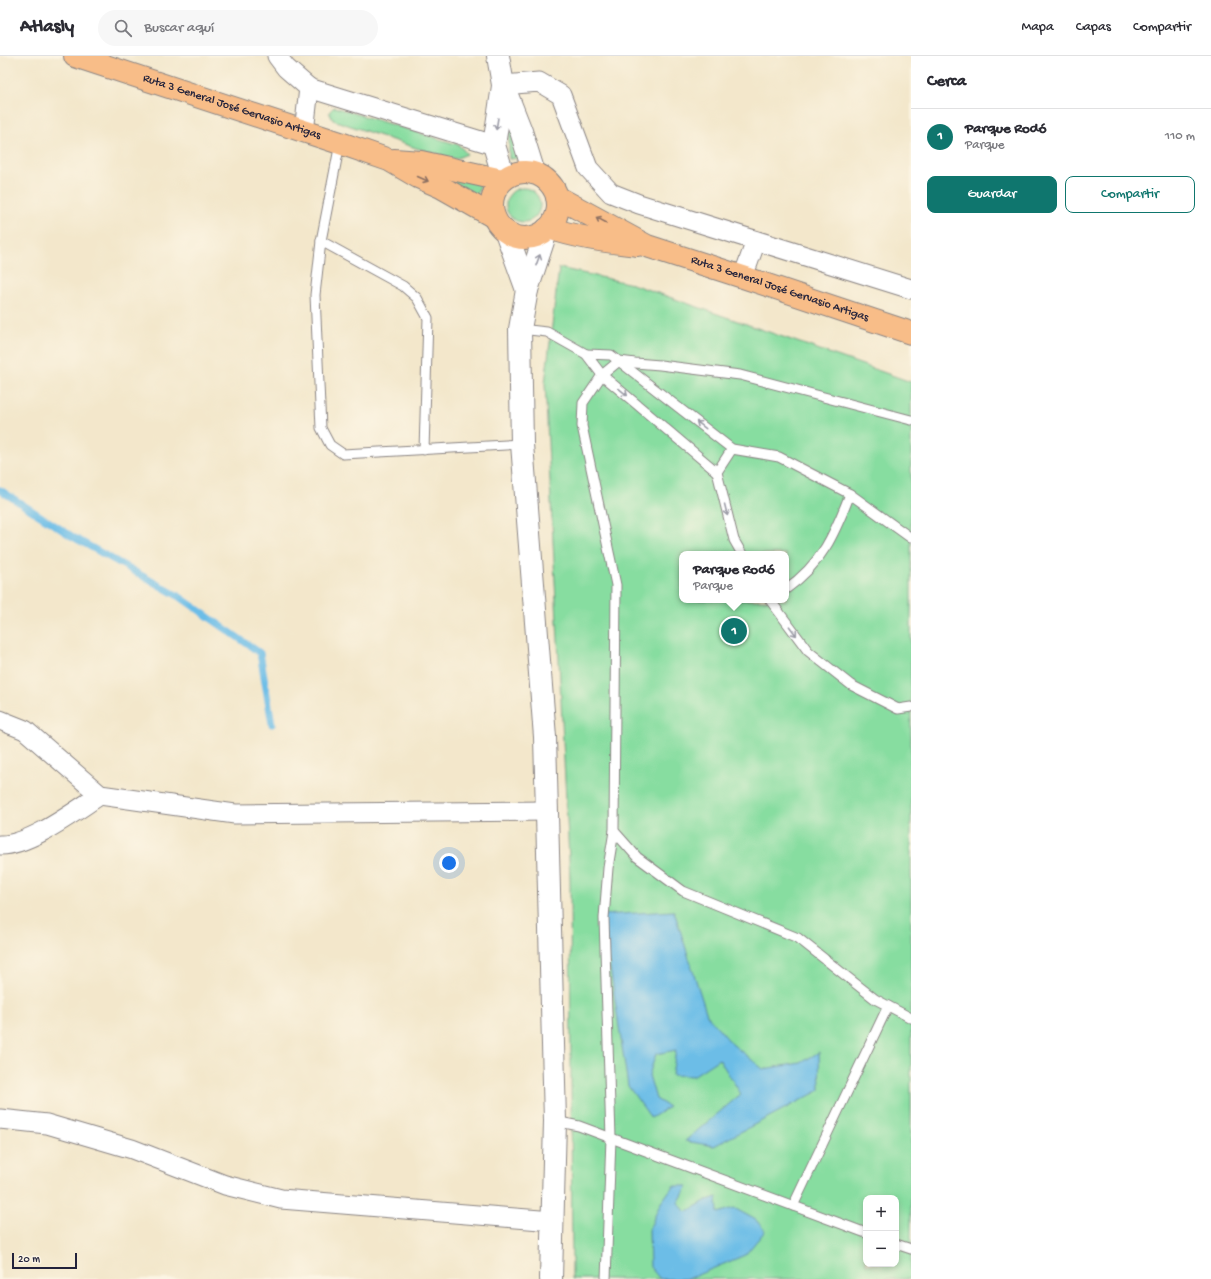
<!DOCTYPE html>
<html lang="es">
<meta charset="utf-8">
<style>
:root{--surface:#fff;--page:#f7f7f7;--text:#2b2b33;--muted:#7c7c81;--line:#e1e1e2;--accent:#0f766e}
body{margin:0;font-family:"Gochi Hand",sans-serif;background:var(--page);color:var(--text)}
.controls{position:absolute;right:12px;bottom:12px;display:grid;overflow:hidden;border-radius:8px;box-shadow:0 2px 6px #0003}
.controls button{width:36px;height:36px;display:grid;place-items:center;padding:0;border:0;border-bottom:1px solid var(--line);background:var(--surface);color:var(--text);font:20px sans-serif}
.scale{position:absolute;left:12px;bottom:10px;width:65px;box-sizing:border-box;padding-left:4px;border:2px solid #22223b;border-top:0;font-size:11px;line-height:14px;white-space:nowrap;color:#22223b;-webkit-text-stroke:3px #fcf5e5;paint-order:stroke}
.you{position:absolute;left:449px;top:807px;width:14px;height:14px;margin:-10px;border:3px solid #fff;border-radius:50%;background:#1a73e8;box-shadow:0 0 0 6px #1a73e833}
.badge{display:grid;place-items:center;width:26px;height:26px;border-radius:50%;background:var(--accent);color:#fff;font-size:13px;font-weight:700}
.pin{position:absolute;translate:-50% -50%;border:2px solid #fff;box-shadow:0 1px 4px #0006}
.popup{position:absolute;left:679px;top:495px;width:110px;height:52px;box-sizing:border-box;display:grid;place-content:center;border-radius:8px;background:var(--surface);filter:drop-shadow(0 1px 3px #0005);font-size:13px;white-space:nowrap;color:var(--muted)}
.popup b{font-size:15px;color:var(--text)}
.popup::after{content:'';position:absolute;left:50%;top:100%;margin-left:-8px;border:8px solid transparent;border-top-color:var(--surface)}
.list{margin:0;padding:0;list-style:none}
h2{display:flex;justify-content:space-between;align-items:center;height:52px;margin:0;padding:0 16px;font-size:17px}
h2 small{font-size:13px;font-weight:400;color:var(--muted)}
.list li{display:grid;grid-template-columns:26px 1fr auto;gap:12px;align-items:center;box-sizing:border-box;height:56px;padding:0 16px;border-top:1px solid var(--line)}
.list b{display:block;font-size:15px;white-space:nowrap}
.list p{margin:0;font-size:13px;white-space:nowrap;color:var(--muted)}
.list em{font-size:13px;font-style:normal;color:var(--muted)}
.actions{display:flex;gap:8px;padding:12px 16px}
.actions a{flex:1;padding:9px 0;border:1px solid var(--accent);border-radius:8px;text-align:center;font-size:14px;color:var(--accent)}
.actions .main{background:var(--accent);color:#fff}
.icon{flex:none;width:22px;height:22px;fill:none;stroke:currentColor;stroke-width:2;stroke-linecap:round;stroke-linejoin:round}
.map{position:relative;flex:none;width:911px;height:1223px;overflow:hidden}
header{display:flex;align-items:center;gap:24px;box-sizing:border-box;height:56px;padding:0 20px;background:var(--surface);border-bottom:1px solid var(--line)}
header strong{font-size:19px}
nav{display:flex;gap:22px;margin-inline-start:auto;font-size:14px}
.search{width:280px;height:36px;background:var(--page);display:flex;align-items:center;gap:10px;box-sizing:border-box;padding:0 14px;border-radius:22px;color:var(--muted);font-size:15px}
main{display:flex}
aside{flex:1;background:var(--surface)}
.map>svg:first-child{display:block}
.green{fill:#87dda0;stroke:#54806e;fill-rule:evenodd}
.water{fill:#6cbde7;stroke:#477091}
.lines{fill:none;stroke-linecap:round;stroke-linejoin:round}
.stream{stroke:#6cbde7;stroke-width:7}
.service-casing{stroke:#8a8483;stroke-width:11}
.minor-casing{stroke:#8a8483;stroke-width:21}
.tertiary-casing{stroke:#8a8483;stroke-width:24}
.trunk-casing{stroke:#8a8483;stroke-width:24}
.service{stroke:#fff;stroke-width:9}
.minor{stroke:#fff;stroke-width:19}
.tertiary{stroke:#fff;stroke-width:22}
.trunk{stroke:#f8bd88;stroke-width:22}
.oneway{stroke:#9c9ca7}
.oneway2{stroke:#8d7062}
.labels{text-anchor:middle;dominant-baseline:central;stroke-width:3;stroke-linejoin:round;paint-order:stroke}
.street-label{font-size:12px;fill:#22223b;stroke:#fcf5e5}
</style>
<header>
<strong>Atlasly</strong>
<div class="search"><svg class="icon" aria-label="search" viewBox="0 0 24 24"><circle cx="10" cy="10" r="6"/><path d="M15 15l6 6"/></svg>Buscar aquí</div>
<nav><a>Mapa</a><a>Capas</a><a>Compartir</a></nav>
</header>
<main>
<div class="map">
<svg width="911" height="1223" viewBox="0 0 911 1223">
<rect width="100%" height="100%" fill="#fcf5e5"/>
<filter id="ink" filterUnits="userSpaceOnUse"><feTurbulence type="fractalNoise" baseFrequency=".025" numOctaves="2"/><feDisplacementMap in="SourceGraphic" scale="8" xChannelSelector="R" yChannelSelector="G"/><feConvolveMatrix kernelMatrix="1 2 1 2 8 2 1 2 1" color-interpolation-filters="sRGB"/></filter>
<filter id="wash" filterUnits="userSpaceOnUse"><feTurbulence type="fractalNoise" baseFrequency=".012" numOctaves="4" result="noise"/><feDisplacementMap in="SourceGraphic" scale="16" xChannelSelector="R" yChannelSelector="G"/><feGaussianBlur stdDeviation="0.9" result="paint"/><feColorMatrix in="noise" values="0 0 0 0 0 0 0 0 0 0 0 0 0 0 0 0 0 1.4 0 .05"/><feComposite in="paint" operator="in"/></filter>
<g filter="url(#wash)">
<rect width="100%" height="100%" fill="#f3e7cb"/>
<g class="green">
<polygon points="334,51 459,89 467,98 455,103 416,92 333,64 329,56"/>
<polygon points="509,62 522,102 509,103"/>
<polygon points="432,118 481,128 476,140"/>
<circle cx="523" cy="149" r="17"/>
<path d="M 559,212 L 632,228 L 911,326 L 911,1223 L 572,1223 L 570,823 L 545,327 ZM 682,498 L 786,498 L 786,544 L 682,544 ZM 866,1142 L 896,1142 L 896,1208 L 866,1208 Z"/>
</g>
<g class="water">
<polygon points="674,855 707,959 732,988 763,1013 801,1007 819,996 820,1034 714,1090 685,1085 741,1038 719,1003 693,1020 672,1019 676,994 656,998 649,1019 656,1043 669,1051 651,1062 628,1030 602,859"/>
<polygon points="673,1130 688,1130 678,1147 686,1156 707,1144 717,1141 718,1157 734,1152 756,1164 765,1175 745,1199 688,1223 660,1223 650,1211 649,1174 660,1148"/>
</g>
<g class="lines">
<polyline class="stream" points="0,434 73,481 180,541 260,597 272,668"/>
</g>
</g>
<g filter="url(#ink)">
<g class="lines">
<defs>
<g id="service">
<polyline points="340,87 321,185 315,239 321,372 330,389 343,398 522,388"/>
<polyline points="321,185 403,230 417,242 428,262 424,394"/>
<polyline points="520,273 547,276 586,298 602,319 717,416 734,484 742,498"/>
<polyline points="586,298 611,299 732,393 779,401 850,438 911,482"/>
<polyline points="911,364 740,319 660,309 635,307 619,305 602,319 583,347 582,370 616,529 614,775 637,801 683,835 798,882 875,943 911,962"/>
<polyline points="717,416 732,393"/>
<path d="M 786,533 C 822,508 835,477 850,438"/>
<polyline points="770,544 808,595 851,629 898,653 911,651"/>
<polyline points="555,1065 579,1070 866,1177"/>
<polyline points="793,1150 888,950"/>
<polyline points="896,1188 911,1193"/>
<polyline points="606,1223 611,1082 604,862 608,812 614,775"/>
</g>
<g id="minor">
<polyline points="277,0 286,12 309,32"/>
<polyline points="503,29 539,26 561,39 588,112 611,137 639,148 911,233"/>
<polyline points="304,76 309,32 494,89"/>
<polyline points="743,221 756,185"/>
<polyline points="0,664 25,674 100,739 235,758 547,755"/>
<path d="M 0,789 C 29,790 75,755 100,739"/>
<polyline points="0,1063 47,1068 132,1093 225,1129 281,1143 553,1165"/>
</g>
<g id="tertiary">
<polyline points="498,0 503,29 521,75 534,117"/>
<polyline points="503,30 494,89 504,122"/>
<polyline points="547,173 527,234 520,273 522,388 545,681 555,1065 551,1223"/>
<polyline points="506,176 527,234"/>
</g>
<g id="trunk">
<path id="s1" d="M 75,0 L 340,87 L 389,104 L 418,121 L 441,131 L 494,161"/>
<polyline points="394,104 421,106 502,124"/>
<circle cx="525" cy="149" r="33"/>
<path id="s2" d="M 557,141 L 647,190 L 743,221 L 911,277"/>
<path d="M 549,172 C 578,182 608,186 638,189"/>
</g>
</defs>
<use href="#service" class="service-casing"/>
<use href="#minor" class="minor-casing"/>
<use href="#tertiary" class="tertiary-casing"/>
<use href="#trunk" class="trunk-casing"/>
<use href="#service" class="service"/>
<use href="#minor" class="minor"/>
<use href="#tertiary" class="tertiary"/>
<use href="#trunk" class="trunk"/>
</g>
<defs><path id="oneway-shaft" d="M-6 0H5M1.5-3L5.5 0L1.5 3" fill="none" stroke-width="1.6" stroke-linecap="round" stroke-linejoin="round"/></defs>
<g class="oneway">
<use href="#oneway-shaft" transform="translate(497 68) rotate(99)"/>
<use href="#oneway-shaft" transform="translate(538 204) rotate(-70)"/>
<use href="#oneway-shaft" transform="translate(623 336) rotate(40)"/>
<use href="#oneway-shaft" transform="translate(701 369) rotate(-142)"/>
<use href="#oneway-shaft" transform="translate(726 454) rotate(76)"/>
<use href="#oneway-shaft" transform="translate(793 575) rotate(53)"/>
</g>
<g class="oneway2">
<use href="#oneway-shaft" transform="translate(423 123) rotate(24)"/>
<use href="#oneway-shaft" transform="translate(601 164) rotate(-152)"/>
</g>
</g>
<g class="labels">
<g class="street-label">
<text stroke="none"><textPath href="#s1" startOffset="165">Ruta 3 General José Gervasio Artigas</textPath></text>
<text stroke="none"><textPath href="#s2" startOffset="242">Ruta 3 General José Gervasio Artigas</textPath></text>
</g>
</g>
</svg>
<div class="controls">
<button>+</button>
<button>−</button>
</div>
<div class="scale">20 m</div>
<div class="you"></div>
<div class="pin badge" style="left:734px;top:575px">1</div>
<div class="popup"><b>Parque Rodó</b>Parque</div>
</div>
<aside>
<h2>Cerca<small></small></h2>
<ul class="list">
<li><span class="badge">1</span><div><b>Parque Rodó</b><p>Parque</p></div><em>110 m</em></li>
</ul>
<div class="actions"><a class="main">Guardar</a><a>Compartir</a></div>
</aside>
</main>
